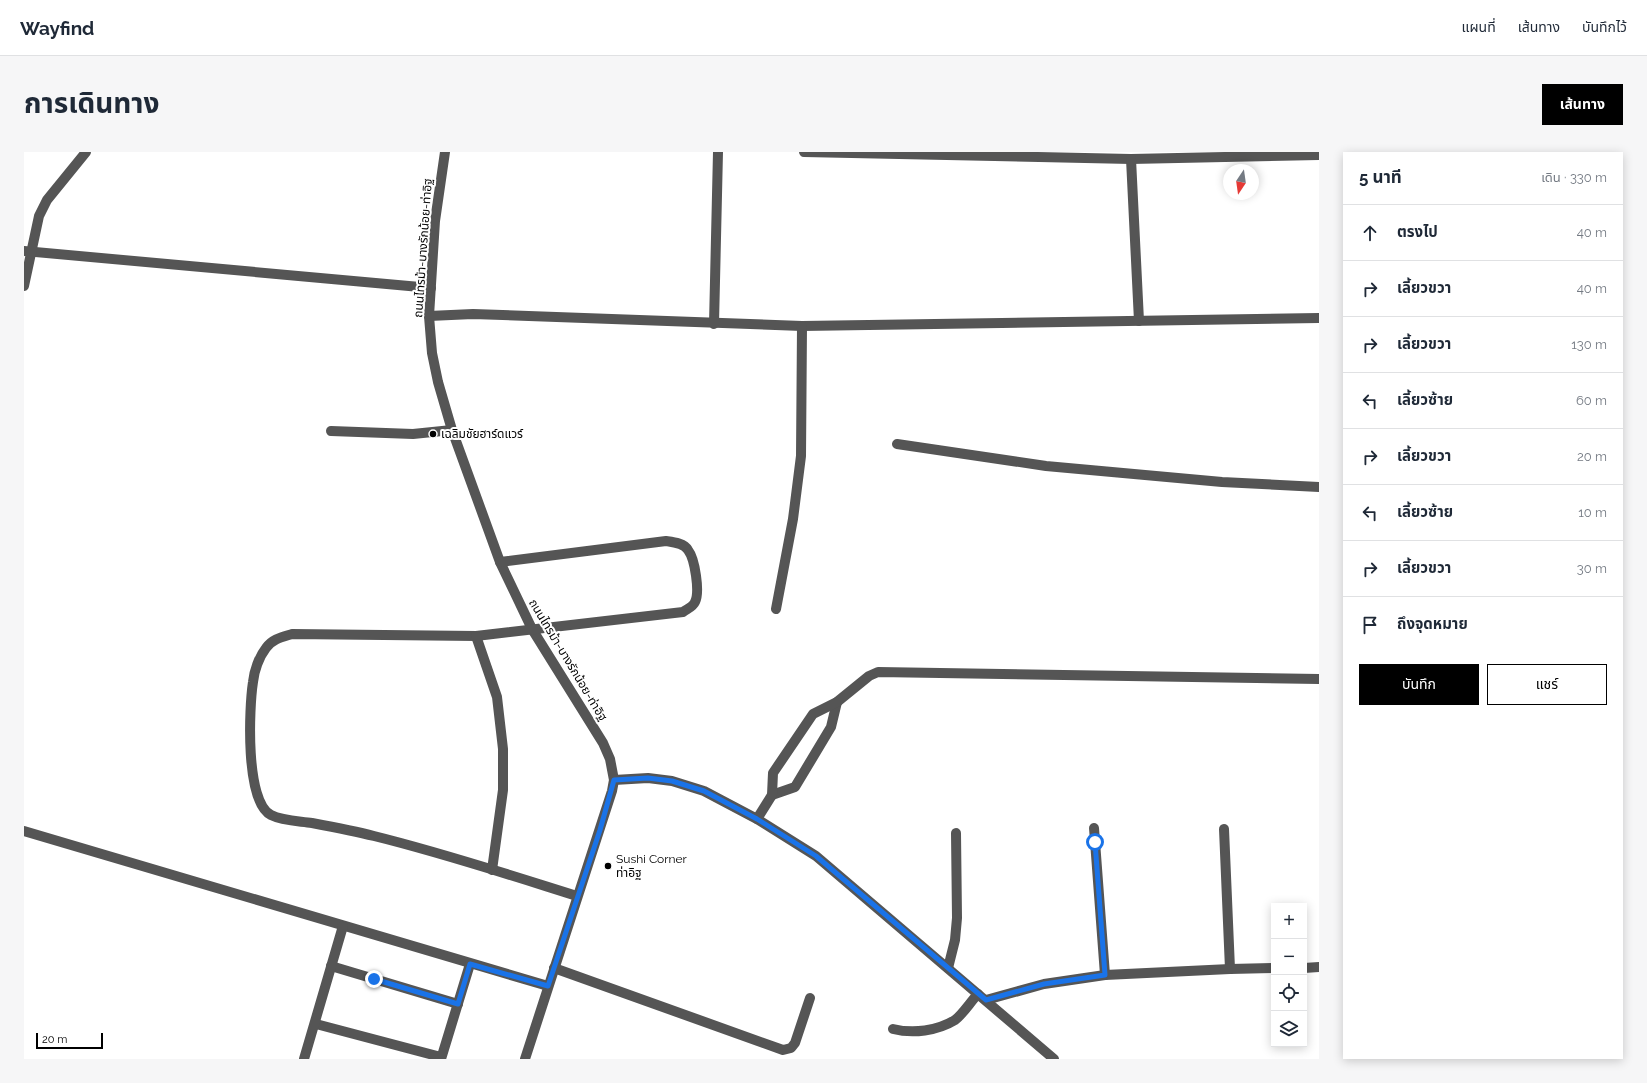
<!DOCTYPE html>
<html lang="th">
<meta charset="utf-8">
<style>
:root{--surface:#fff;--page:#f6f6f7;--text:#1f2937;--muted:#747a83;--line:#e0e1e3;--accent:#000}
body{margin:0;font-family:Raleway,"Noto Sans Thai",sans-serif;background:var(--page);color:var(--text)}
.controls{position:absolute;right:12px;bottom:12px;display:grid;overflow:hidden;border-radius:0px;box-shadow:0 2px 10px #0003}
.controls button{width:36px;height:36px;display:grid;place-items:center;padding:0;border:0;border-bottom:1px solid var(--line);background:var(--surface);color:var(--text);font:20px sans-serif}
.compass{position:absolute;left:1199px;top:12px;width:36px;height:36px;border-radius:50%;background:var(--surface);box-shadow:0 2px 10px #0003;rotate:193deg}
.scale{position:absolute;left:12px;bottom:10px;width:67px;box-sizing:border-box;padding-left:4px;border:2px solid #000;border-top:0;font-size:11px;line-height:14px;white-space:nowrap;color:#000;-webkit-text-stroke:3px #fff;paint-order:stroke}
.stop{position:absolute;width:12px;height:12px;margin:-9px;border:3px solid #1a73e8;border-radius:50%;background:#fff}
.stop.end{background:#1a73e8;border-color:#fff;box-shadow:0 1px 4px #0008}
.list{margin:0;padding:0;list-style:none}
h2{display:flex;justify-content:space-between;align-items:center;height:52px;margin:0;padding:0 16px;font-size:17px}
h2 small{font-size:13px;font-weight:400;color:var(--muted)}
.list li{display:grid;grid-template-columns:26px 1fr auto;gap:12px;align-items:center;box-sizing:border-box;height:56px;padding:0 16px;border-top:1px solid var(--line)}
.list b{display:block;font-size:15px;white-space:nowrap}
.list em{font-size:13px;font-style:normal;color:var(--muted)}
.actions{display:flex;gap:8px;padding:12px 16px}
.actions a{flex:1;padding:9px 0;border:1px solid var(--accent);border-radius:0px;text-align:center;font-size:14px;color:var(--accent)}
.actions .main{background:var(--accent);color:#fff}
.icon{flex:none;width:22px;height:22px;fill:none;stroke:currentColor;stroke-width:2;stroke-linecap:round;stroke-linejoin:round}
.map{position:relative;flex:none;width:1295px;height:907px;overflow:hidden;border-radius:0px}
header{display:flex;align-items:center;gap:24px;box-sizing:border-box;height:56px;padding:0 20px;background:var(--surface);border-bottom:1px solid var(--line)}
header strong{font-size:19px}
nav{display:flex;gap:22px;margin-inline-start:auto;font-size:14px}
.intro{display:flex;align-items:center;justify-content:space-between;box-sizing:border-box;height:96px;padding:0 24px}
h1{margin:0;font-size:28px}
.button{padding:10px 18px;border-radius:0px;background:var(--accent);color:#fff;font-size:14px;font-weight:700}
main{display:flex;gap:24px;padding:0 24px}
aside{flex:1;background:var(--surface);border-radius:0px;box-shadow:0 2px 10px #0003}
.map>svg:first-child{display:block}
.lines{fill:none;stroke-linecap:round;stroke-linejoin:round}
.minor{stroke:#555;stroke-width:10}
.route{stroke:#1a73e8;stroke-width:5}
.poi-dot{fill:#000;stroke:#fff;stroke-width:1.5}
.labels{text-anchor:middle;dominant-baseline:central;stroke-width:4;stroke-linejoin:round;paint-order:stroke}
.street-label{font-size:12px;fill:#000;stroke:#fff}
.poi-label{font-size:12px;fill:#000;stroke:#fff;text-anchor:start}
</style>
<header>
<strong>Wayfind</strong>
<nav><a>แผนที่</a><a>เส้นทาง</a><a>บันทึกไว้</a></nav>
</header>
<div class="intro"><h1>การเดินทาง</h1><a class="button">เส้นทาง</a></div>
<main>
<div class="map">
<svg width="1295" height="907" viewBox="0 0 1295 907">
<rect width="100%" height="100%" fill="#fff"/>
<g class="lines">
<g class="minor">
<polyline points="421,0 411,69 405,164 408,201 414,230 428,278 476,410 508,477 579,591 586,607 590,628 588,639 501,907"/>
<polyline points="780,0 1107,7 1295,3"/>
<polyline points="1107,7 1115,169"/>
<polyline points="0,99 407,136"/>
<polyline points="0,134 15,64 23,48 62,0"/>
<polyline points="405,164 449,162 778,174 1295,166"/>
<polyline points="690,172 694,0"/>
<polyline points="307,279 389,282 428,278"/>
<polyline points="873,292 1022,314 1198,330 1295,335"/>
<path d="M 476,410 L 642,389 C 649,390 660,391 664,398 C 671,407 676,440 671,450 C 669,455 663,457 659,460 L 452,484 L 268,482 C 258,485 248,487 242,496 C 235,505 230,519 229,530 C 225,556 221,650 247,663 C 259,669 275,669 288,671 C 309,675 330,679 350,684 C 419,701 486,723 553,744"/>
<polyline points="752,457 769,367 777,304 778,174"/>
<polyline points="452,484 473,545 479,597 479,638 468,718"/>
<polyline points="590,628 624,626 648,629 680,639 733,667 792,704 1030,907"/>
<polyline points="748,643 771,635 807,575 813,550"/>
<polyline points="733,667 748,643 749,621 789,562 813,550 845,524 854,520 1295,527"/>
<polyline points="1070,676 1081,823"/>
<polyline points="1200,677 1206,817"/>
<polyline points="0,679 524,834"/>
<polyline points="307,814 434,852"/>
<polyline points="530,816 759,898 767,896 771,891 786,846"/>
<polyline points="924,816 931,788 933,766 932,681"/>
<polyline points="1280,816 1295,815"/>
<polyline points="962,848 1020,832 1081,823 1206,817 1250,816"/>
<polyline points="292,872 417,905"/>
<path d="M 869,877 C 889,882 913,879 931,868 C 939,862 947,849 954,842"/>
<polyline points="280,907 319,774"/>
<polyline points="417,907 446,812"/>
</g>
</g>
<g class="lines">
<polyline class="route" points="350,827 434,852 446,812 524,834 576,678 590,628 624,626 648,629 680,639 733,667 792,704 962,848 1020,832 1081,823 1071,690"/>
</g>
<g class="poi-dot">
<circle cx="409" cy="282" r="4"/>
<circle cx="584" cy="714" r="4"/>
</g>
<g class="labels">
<g class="street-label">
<text transform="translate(399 96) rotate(-86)">ถนนไทรม้า-บางรักน้อย-ท่าอิฐ</text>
<text transform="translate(544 508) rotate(59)">ถนนไทรม้า-บางรักน้อย-ท่าอิฐ</text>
</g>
<g class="poi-label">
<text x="417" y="282">เฉลิมชัยฮาร์ดแวร์</text>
<text x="592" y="707">Sushi Corner<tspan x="592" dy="14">ท่าอิฐ</tspan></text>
</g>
</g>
</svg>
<div class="controls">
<button>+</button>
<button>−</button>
<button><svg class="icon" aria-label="locate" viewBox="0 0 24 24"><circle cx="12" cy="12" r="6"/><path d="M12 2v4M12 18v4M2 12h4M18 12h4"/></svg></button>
<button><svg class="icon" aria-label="layers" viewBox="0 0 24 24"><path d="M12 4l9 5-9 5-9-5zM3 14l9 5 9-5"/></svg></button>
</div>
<svg class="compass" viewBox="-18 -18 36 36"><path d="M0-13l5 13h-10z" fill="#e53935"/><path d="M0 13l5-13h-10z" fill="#747a83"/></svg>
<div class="scale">20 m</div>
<div class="stop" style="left:1071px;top:690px"></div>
<div class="stop end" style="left:350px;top:827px"></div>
</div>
<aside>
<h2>5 นาที<small>เดิน · 330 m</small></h2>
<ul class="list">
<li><svg class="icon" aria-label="ahead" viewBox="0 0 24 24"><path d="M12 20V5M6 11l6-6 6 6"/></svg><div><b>ตรงไป</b></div><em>40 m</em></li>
<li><svg class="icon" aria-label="right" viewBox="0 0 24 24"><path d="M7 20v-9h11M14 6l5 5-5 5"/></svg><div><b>เลี้ยวขวา</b></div><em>40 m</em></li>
<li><svg class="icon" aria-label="right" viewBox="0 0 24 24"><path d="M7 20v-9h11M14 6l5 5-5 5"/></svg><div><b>เลี้ยวขวา</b></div><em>130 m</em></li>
<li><svg class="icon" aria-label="left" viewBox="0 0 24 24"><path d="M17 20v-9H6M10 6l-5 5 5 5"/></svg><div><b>เลี้ยวซ้าย</b></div><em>60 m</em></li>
<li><svg class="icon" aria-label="right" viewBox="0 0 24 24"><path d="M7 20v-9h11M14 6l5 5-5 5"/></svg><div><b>เลี้ยวขวา</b></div><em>20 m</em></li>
<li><svg class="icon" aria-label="left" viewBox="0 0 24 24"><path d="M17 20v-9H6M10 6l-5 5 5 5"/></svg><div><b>เลี้ยวซ้าย</b></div><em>10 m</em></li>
<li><svg class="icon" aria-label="right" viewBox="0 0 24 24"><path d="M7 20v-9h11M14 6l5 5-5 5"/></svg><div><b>เลี้ยวขวา</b></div><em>30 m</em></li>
<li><svg class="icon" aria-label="arrive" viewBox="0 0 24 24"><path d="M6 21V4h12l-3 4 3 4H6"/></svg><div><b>ถึงจุดหมาย</b></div></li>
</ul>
<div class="actions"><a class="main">บันทึก</a><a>แชร์</a></div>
</aside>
</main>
